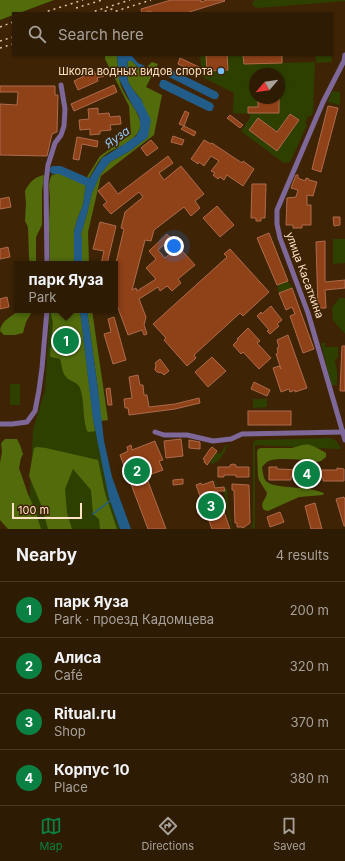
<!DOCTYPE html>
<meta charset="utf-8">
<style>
:root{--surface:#2e1b04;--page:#3a2813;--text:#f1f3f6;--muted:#a7a19a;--line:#493926;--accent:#0b8043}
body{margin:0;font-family:Inter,sans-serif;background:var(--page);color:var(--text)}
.compass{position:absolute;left:249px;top:68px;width:36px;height:36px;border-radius:50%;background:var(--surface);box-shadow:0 1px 3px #0004;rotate:241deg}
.scale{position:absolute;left:12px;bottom:10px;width:70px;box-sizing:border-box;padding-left:4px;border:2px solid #fee1c6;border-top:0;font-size:11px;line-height:14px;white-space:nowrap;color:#fee1c6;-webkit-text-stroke:3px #3e2405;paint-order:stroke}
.you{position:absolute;left:174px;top:246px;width:14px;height:14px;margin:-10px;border:3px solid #fff;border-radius:50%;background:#1a73e8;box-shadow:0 0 0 6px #1a73e833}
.badge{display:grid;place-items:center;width:26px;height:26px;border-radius:50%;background:var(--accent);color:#fff;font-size:13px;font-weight:700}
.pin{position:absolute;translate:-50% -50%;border:2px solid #fff;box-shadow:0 1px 4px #0006}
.popup{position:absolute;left:14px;top:261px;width:104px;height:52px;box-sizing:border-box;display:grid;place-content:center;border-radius:0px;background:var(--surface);filter:drop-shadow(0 1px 3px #0005);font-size:13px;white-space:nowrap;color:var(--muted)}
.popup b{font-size:15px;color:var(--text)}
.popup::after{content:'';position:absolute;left:50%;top:100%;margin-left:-8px;border:8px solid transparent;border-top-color:var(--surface)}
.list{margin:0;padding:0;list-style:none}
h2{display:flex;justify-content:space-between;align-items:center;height:52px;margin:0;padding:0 16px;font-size:17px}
h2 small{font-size:13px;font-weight:400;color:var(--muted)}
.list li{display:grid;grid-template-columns:26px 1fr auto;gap:12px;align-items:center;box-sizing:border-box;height:56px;padding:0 16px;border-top:1px solid var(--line)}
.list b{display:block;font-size:15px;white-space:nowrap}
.list p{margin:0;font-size:13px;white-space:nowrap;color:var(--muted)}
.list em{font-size:13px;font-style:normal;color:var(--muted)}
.icon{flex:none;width:22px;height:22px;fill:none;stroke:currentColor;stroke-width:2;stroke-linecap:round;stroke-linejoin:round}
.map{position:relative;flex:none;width:345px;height:529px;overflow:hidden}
.search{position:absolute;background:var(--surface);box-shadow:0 1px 3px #0004;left:12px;right:12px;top:12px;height:44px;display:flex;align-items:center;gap:10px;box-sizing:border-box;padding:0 14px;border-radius:0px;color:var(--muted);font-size:15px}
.sheet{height:276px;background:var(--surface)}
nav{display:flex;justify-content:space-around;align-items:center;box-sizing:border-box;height:56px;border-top:1px solid var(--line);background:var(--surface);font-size:11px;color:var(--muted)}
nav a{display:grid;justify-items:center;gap:2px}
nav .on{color:var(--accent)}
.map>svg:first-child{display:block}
.green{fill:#2e4000;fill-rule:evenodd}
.forest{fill:#526c0c}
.water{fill:#225d8a}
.pier{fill:#3e2405}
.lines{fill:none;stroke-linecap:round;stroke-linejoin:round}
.stream{stroke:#225d8a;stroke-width:1.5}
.river{stroke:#225d8a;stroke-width:8}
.building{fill:#8f4118;stroke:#ae6b4c;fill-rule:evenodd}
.minor{stroke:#7e6799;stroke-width:5}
.rail{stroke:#e0c3a8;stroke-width:1.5;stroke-dasharray:2 4;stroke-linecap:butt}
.poi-dot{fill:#7abff8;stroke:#3e2405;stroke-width:1.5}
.labels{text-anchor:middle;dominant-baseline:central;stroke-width:3;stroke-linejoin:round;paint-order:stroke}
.poi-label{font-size:11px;fill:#fee1c6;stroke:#3e2405;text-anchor:end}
.street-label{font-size:11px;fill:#fee1c6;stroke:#3e2405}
.water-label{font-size:12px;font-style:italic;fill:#8fc7f6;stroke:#3e2405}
</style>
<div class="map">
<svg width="345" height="529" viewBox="0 0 345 529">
<rect width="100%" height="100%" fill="#3e2405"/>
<g class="green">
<polygon points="255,0 345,0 345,1 257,8 253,6 252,3"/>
<path d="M 200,55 L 282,55 L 283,63 L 315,62 L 313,112 L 311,116 L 308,116 L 305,123 L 307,125 L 290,162 L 284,163 L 241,131 L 250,118 L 250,114 L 233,113 L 234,93 L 202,77 ZM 255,74 L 279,74 L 279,98 L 255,98 Z"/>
<polygon points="316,55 331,55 332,62 316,63"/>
<polygon points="332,91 340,92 340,105 328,102"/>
<polygon points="333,239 345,239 345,263 333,264"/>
<polygon points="288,281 292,288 279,293 277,285"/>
<polygon points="339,298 345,298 345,334 333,320 332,308"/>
<polygon points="27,310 80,310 109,498 120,529 28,529 33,430 45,390 49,326 48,316 43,313 27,311"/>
<polygon points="321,343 325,343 325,347 338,347 338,357 335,360 336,368 337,370 337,385 331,385"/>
<rect x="10" y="384" width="10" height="21"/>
<polygon points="253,399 267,399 267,407 253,408"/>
<path d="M 329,438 C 336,439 338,443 341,449 L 316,448 L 311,445 L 302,445 L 296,447 L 255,445 L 255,528 L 251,529 L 253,523 L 253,445 L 254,441 L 259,440 Z"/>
<polygon points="226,445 230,446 226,447 225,449 226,450 220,459 214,463 213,468 213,476 218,487 225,487 227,489 228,507 233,529 232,529 227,509 224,491 217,491 217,487 213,476 213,464 210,463 216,452 220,454"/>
</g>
<g class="forest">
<polygon points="0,0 54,0 19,13 13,13 13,15 0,20"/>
<path d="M 105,55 L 117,55 C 118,65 118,76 121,86 C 126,101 150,120 136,135 C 128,145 114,148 105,155 C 98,160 93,172 89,178 L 87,177 L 100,156 L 131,134 L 129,106 L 105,59 Z"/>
<path d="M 128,61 L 132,61 L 141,70 L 144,70 L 152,62 L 158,64 L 146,87 L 162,95 L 154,135 L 101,176 L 88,232 L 89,264 L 82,264 L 82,241 L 81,234 L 87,214 L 92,193 L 100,175 L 110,162 L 130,151 L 148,137 L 142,100 C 138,96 130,86 128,81 C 127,77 127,66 128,61 Z"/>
<polygon points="61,173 78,182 86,184 83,205 77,220 74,231 74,264 50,264 49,224 50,199 49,185 50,179 52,175"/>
<path d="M 44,175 L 42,191 L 42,225 L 36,237 L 36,264 L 30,264 L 29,257 L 28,227 L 25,221 L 26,204 L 25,191 C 29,183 34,177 44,175 Z"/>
<path d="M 19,310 L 33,310 L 26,322 L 23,333 L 15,335 L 4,335 L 0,331 C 1,320 12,317 19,310 Z"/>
<path d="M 50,310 L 80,310 L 93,419 L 95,431 L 89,432 L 87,431 C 82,417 85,402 80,388 C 77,381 70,382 66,377 C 62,373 62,365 60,359 L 51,357 L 50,356 L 53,323 Z"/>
<polygon points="87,310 92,310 108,420 101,421 98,389"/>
<polygon points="5,439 17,439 20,445 23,454 21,458 19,468 28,494 35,510 41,529 8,529 0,520 0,463 2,452 1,444 2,442"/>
<path d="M 302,445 C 304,445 308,444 310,445 C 312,445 323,451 326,453 L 326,457 L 321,461 L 317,462 C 308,460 276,457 269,461 C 266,462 264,465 262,467 C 263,472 263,479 267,482 C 274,487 291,487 299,488 C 307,488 316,490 324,493 L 323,495 L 299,497 L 268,511 L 264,510 C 259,503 266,500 267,493 L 259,480 L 258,476 L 257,452 L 258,449 L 261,448 L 292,448 Z"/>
<polygon points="37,447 46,448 98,460 105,493 117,529 100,529 99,519 93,514 91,490 73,469 65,489 67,513 72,529 48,529 42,507 29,476 34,448"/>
</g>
<g class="water">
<path d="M 117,55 L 131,55 L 138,63 L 145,66 L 144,67 L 146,68 L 143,70 L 140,69 L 132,61 L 128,61 C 127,65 127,77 128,81 C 130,86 138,97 142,100 L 142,102 L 151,120 L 148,137 L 130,151 L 110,162 L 100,175 L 92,193 L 87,214 L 81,234 L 82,240 L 82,264 L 74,264 L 74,231 L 77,220 L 83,205 L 86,184 L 102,158 L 123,145 L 136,136 L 140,129 L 140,123 L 139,116 L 130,101 L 119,79 Z"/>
<polygon points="166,69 170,69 217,92 219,95 217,99 213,99 167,76 164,73"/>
<polygon points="161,80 165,80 212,103 214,106 212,111 208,111 161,88 159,85"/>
<polygon points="80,310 87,310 98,389 104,441 112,477 131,529 120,529 109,498 93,419"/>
</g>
<polygon class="pier" points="122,0 127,0 130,9 117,13 114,3"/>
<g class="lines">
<polyline class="stream" points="93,514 111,500"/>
<polyline class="river" points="54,170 60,170 92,184"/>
</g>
<g class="building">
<polygon points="171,0 201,0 201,2 207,0 224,0 225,1 186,13 151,13 151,11 142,13 141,9"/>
<polygon points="206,55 227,55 228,70 207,71"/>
<polygon points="243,55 282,55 282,63 244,64"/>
<polygon points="180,58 201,68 199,72 188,67 187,68 178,64"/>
<polygon points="94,71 95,74 102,71 104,76 97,78 98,81 78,90 74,81"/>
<polygon points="114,85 117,92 74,111 71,104"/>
<polygon points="0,86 55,86 55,95 58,95 57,132 52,134 47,156 0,155 0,104 17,105 18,92 0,92"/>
<polygon points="258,98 279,98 279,113 248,113 248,107 258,107"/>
<polygon points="328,106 338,108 321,172 312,169"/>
<polygon points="98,108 98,114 109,113 110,117 120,116 121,124 110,125 111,130 100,131 100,134 90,135 90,129 80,130 79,120 89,119 88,109"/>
<polygon points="185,111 189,113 184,126 179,124"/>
<polygon points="290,114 299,120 277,151 249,130 258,118 277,132"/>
<polygon points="230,115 243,125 240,128 227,118"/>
<polygon points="184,126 196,132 194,136 181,129"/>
<polygon points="173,136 184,140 182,145 171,142"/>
<polygon points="77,137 98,141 97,147 82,144 79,160 73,159"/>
<polygon points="151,140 158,148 147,156 141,148"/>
<polygon points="204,140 211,144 212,143 242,163 243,161 254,169 243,186 227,175 224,180 220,177 218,179 213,175 215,173 211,171 219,161 211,156 204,166 199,162 198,164 191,159"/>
<path d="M 168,156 L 173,163 L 159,173 L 164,180 L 181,166 L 204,194 L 195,201 L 200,208 L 191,216 L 184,207 L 154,230 L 151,241 L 145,240 L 132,290 L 136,288 L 137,291 L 156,279 L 146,268 L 156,259 L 149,251 L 167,234 L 195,265 L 178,279 L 181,283 L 172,291 L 167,286 L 160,291 L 158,287 L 139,299 L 146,317 L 144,325 L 147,334 L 144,335 L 142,330 L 128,335 L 115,300 L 115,267 L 124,229 L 121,228 L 125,212 L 143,197 L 139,192 L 111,214 L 103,205 L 107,202 L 98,191 L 109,182 L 118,194 ZM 165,244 L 172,252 L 165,258 L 158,250 Z"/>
<polygon points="296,175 298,175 298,178 305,181 306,178 309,179 309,180 317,182 313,196 307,195 307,205 311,205 311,225 302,225 302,228 293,228 293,225 286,225 287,198 296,197 298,190 291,188"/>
<polygon points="252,184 266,184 265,218 261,218 261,221 256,221 256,218 251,218"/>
<polygon points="9,197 11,207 0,209 0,199"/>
<polygon points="217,206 234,225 220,237 203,218"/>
<polygon points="333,217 340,217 340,225 334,226"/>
<polygon points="100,222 116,226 107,264 101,264 104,251 93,249"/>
<polygon points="269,233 288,281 277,285 257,238"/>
<polygon points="325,241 325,282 345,280 345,288 325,290 326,308 318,308 316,242"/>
<polygon points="8,247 10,257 0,259 0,249"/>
<polygon points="230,249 269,292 243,316 240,313 194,355 196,358 187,366 164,340 166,338 153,324 227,257 224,254"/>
<polygon points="292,288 314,349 303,353 290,316 295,314 292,307 286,310 279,293"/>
<polygon points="7,297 9,307 0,309 0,299"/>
<polygon points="271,306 282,320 277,324 279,326 270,334 267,331 269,330 257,316 261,312 262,314"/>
<polygon points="114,317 126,360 113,364 104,334 111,332 108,319"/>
<polygon points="248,328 260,341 257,343 271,358 259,369 243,352 241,354 233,345 238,340 237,339"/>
<polygon points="288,335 307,388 295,392 295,390 290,392 289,389 281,392 273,368 279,366 281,369 276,354 278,353 277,348 279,347 277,340"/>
<polygon points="342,346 345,346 345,391 340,391"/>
<polygon points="212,357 226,371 208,387 195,372"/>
<polygon points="160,359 169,371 164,375 162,373 157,372 155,370 156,365 155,363"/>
<polygon points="138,375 140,385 143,385 144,395 147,395 149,407 175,404 199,398 200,403 175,409 129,415 128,408 125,408 124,399 132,398 129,377"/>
<polygon points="254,382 270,390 267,396 251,389"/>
<polygon points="110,388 112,405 108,405 106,389"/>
<rect x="248" y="411" width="43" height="14"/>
<polygon points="181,439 183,456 166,458 164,441"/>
<polygon points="189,440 200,442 200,449 189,448"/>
<polygon points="155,441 156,444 163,460 159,461 163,470 146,476 166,529 148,529 120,455 128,451 127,447 131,445 132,450"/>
<polygon points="212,447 217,451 207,465 204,462 205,460 203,459 210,449"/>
<polygon points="233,464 236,465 236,467 249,467 249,477 236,477 236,475 224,475 224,477 218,477 218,467 230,467 230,465"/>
<polygon points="269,467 277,467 277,469 302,470 302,468 312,468 312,470 337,470 337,468 344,469 344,481 323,481 323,478 311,477 311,485 302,485 302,477 291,477 291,480 269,480"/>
<polygon points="183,479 183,484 173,485 173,480"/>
<polygon points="213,481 215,488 224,487 225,491 217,491 230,529 212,529 196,485 201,483 202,485"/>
<polygon points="232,484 249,485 250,523 243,528 242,527 237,527 237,523 235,523 234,490 232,490"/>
<polygon points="344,497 345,500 345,526 344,526 336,499"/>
<polygon points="315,503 322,529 311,529 305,506"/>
<polygon points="280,512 284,522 270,527 267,517"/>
</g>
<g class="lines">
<g class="minor">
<polyline points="345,55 344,61 323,102 277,210 277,224 280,238 308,313 345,440"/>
<polyline points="47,264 46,182 48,165 55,143 61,135 64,126 65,109 61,85"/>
<polyline points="0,424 12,424 27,422 35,411 39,390 42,368 47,310"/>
<polyline points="155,432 164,435 187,435 213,441 231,439 242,434 344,432"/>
</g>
<g class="rail">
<polyline points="76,8 102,0"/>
<polyline points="42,13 83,0"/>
<polyline points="89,13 130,0"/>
<polyline points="99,13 115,8"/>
<polyline points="110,13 151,0"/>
<polyline points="0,27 13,22"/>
<polyline points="0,41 13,37"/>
<polyline points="0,48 13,44"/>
</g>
</g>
<circle class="poi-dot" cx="221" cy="71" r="4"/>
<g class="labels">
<g class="poi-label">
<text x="213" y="71">Школа водных видов спорта</text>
</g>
<g class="street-label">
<text transform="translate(305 275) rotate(70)">улица Касаткина</text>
</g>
<g class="water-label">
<text transform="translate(117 137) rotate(-36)">Яуза</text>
</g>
</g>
</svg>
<svg class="compass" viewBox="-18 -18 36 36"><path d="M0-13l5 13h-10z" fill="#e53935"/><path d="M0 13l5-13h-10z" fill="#a7a19a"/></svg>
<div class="scale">100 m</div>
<div class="you"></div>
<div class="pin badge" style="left:66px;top:341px">1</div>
<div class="popup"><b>парк Яуза</b>Park</div>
<div class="pin badge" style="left:137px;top:471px">2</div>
<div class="pin badge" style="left:211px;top:506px">3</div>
<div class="pin badge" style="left:307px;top:474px">4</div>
<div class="search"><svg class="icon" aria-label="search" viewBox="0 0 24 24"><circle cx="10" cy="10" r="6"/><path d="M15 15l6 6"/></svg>Search here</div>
</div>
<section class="sheet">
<h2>Nearby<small>4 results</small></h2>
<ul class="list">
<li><span class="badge">1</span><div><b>парк Яуза</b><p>Park · проезд Кадомцева</p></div><em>200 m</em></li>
<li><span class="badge">2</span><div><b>Алиса</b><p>Café</p></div><em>320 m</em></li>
<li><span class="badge">3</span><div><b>Ritual.ru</b><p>Shop</p></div><em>370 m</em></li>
<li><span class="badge">4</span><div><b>Корпус 10</b><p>Place</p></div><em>380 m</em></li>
</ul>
</section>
<nav>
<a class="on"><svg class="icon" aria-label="map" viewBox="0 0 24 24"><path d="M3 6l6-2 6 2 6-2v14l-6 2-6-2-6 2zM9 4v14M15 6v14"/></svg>Map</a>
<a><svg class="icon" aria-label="directions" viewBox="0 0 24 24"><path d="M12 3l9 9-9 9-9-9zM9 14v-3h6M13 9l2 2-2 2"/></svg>Directions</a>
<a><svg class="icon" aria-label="saved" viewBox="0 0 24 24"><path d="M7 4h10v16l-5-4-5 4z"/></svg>Saved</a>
</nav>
